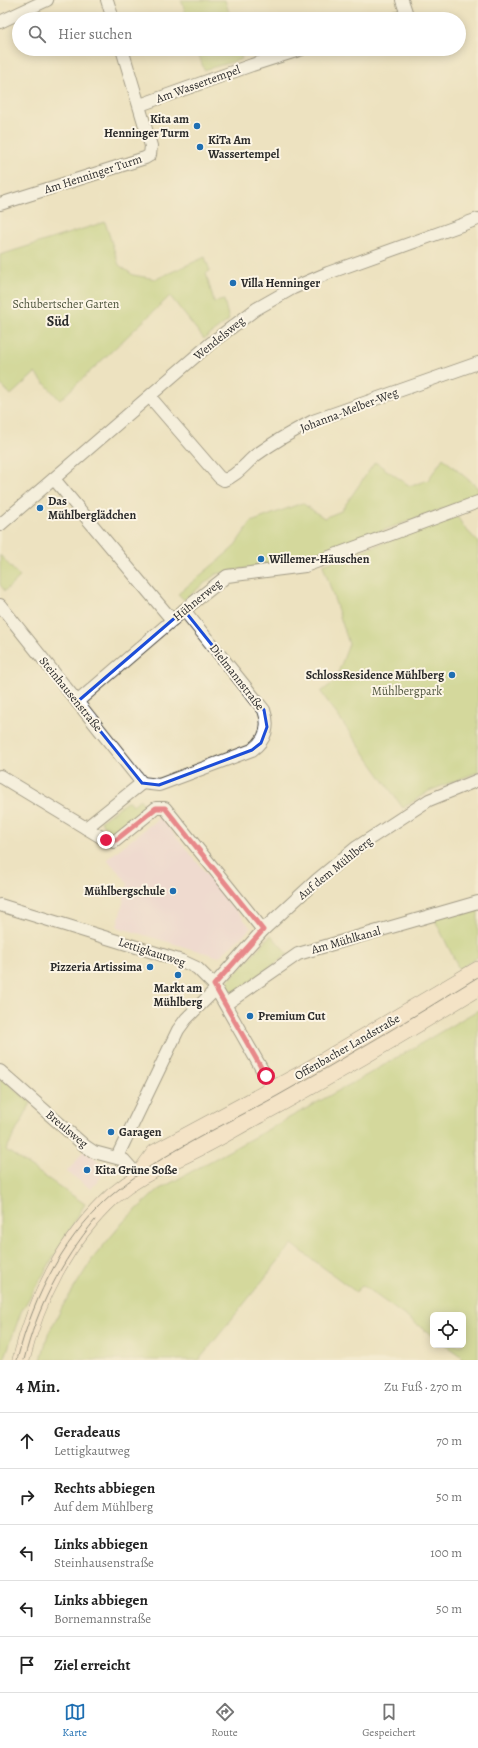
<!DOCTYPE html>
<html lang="de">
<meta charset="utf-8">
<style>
:root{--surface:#fff;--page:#f2f2f2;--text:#222;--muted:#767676;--line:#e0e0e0;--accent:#1f6fb2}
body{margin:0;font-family:Alegreya,serif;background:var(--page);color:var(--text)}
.controls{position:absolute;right:12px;bottom:12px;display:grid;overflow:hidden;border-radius:6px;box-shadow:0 2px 10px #0003}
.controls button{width:36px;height:36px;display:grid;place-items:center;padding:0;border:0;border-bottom:1px solid var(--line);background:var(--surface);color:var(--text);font:20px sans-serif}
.stop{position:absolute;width:12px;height:12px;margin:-9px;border:3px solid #e11d48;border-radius:50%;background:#fff}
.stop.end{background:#e11d48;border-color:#fff;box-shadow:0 1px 4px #0008}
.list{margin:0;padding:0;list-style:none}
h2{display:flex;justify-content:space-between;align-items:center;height:52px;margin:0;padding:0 16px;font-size:17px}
h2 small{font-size:13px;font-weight:400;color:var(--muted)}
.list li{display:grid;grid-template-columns:26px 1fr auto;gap:12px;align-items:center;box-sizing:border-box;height:56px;padding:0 16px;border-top:1px solid var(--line)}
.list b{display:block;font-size:15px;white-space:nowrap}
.list p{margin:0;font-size:13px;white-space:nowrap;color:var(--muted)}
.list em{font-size:13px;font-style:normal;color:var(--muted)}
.icon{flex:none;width:22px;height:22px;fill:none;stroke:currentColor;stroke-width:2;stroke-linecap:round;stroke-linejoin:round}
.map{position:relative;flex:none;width:478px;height:1360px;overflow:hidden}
.search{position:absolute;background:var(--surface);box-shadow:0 2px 10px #0003;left:12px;right:12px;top:12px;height:44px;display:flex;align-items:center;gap:10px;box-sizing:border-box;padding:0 14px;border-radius:22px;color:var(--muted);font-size:15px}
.sheet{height:332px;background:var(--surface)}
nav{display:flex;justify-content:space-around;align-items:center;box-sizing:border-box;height:56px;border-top:1px solid var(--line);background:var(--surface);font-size:11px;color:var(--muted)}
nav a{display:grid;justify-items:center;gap:2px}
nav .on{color:var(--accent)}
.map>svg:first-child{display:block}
.built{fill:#f1d0e3}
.green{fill:#b5cd72;stroke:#707c4e}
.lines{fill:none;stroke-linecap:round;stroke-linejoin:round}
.minor-casing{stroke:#484641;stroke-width:14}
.secondary-casing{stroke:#484641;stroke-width:18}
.minor{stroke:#fff;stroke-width:12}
.secondary{stroke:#fce5cf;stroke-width:17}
.tram{stroke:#2b2b2b;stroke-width:1}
.route{stroke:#e11d48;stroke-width:5}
.marked{fill:none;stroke:#1d4ed8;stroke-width:3;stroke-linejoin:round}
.poi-dot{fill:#1f6fb2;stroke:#fcf5e5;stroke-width:1.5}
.labels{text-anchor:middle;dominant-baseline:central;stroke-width:4;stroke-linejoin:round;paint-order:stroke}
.street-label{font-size:12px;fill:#2b2b2b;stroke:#fcf5e5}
.poi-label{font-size:12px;font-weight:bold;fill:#2b2b2b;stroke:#fcf5e5;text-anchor:start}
.park-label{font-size:12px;fill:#4e543d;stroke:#fcf5e5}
.quarter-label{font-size:14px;font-weight:bold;fill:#2b2b2b;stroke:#fcf5e5}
</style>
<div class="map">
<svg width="478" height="1360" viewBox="0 0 478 1360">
<rect width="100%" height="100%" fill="#fcf5e5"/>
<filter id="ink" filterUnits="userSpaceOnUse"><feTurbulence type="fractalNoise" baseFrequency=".025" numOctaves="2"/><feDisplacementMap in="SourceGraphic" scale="8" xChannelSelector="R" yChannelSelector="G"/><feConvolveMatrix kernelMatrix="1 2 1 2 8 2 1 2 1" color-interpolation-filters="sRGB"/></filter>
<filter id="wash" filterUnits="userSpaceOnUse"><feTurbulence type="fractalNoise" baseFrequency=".012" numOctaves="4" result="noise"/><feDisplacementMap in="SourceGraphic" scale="16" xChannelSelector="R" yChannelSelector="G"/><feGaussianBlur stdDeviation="0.9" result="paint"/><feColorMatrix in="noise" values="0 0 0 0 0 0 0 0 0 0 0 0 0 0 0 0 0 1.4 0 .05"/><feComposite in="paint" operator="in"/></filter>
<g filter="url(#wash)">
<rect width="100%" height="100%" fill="#ede2c0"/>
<g class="built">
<polygon points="160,817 251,928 219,957 117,927 128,883 107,859"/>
<polygon points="84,1150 108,1168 91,1189 67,1172"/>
</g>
<g class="green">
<polygon points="181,0 225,0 231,19 188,19"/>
<polygon points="197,49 239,49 242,59 204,70"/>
<polygon points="105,222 119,265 133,275 156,279 205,257 210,271 206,273 214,302 224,300 229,320 204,339 170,296 60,400 35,373 11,395 0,384 0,255"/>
<polygon points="443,458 478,488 478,496 315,555 216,574 184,600 178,594 233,548 251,522 302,503 324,518 341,511 375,462 410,486 428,480"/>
<polygon points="457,516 464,527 478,542 478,772 429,791 403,808 321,692 335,681 349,644 323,565"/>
<polygon points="0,555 20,577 5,591 0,585"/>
<polygon points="140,799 146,808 117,834 107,830 101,821 129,800 133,805"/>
<polygon points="478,902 478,957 459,969 433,916"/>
<polygon points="271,935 288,954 237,991 233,992 227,987 228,981"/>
<polygon points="478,1010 478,1360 460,1360 462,1357 445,1345 463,1345 463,1315 433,1315 433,1336 362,1285 356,1292 292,1244 199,1360 41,1360 48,1334 64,1304 93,1258 124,1221 158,1190 367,1075"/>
<polygon points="0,1077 31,1103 6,1150 85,1204 21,1312 4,1360 0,1360"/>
</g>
</g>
<g filter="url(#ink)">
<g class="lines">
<defs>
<g id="minor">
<polyline points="107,0 113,19"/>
<polyline points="395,19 407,15 402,0"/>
<polyline points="0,22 47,0"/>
<polyline points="140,105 252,65 302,49"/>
<polyline points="0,204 145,158 150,155 151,146 122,49"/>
<path d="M 150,397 L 219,477 L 224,480 C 237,476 246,463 256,455 C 274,442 293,431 313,421 L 478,363"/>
<polyline points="54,479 172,620"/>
<polyline points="0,525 211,343 256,309 293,288 328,273 478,219"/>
<polyline points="0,605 142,783"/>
<polyline points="77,702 184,610 227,576 305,566 478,502"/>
<polyline points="0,776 86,828 142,783"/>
<path d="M 142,783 L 159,785 L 252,750 C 266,740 270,726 264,710 L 184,610"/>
<polyline points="86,828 106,840 114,842 156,808 165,808 263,930"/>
<polyline points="0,905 182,961 197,968 214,985 277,1096"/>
<polyline points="214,985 263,930 317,880 357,847 429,800 478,780"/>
<polyline points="226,1004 298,954 478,902"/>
<polyline points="0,1071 85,1146 94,1152 124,1160 138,1176"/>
<polyline points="117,1157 178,1030 186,1019 216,989"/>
</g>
<g id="secondary">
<polyline points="139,1175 155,1153 302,1074 478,970"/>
<path d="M 21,1360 C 36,1299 66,1239 113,1196 C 139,1174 160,1167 190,1152 C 214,1141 237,1126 260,1114 C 335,1074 406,1031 478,987"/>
</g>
</defs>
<use href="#minor" class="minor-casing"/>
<use href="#secondary" class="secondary-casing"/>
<use href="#minor" class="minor"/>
<use href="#secondary" class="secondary"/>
<g class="tram">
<path d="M 17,1360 C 34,1295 66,1231 119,1189 C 163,1153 226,1124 277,1096 C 345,1058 412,1018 478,977"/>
<path d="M 24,1360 C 37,1308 61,1262 95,1220"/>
</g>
</g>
</g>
<g class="lines" filter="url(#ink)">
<polyline class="route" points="106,840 110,842 116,840 156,808 165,808 263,930 214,985 266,1076"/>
</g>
<path d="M0 0H478V1360H0ZM 184,610 L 264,710 L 267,727 L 261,743 L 252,750 L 159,785 L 142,783 L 77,702 Z" fill="#ede2c0" fill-opacity=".55" fill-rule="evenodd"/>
<path class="marked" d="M 184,610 L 264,710 L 267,727 L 261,743 L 252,750 L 159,785 L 142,783 L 77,702 Z"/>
<g class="poi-dot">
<circle cx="197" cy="126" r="4"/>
<circle cx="200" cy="147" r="4"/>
<circle cx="233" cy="283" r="4"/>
<circle cx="40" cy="508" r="4"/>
<circle cx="261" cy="559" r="4"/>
<circle cx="452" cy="675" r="4"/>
<circle cx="173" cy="891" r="4"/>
<circle cx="150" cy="967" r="4"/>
<circle cx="178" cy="975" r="4"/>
<circle cx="250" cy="1016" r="4"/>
<circle cx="111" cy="1132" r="4"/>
<circle cx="87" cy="1170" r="4"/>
</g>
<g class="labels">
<g class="street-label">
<text transform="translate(198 84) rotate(-20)">Am Wassertempel</text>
<text transform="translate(93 174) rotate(-18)">Am Henninger Turm</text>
<text transform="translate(219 338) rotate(-39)">Wendelsweg</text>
<text transform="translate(349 410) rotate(-21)">Johanna-Melber-Weg</text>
<text transform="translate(197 600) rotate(-39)">Hühnerweg</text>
<text transform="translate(237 677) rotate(52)">Dielmannstraße</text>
<text transform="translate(71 694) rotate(51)">Steinhausenstraße</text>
<text transform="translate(335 868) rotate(-39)">Auf dem Mühlberg</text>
<text transform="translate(346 940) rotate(-16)">Am Mühlkanal</text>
<text transform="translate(152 952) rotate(18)">Lettigkautweg</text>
<text transform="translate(347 1047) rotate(-30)">Offenbacher Landstraße</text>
<text transform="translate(67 1129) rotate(40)">Breulsweg</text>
</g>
<g class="poi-label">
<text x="189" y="119" text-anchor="end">Kita am<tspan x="189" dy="14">Henninger Turm</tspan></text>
<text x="208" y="140">KiTa Am<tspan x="208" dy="14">Wassertempel</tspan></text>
<text x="241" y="283">Villa Henninger</text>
<text x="48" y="501">Das<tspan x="48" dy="14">Mühlberglädchen</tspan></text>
<text x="269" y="559">Willemer-Häuschen</text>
<text x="444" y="675" text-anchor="end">SchlossResidence Mühlberg</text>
<text x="165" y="891" text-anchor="end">Mühlbergschule</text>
<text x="142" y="967" text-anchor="end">Pizzeria Artissima</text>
<text x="178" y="988" text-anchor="middle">Markt am<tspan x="178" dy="14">Mühlberg</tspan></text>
<text x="258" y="1016">Premium Cut</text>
<text x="119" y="1132">Garagen</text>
<text x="95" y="1170">Kita Grüne Soße</text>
</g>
<g class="park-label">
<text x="66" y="304">Schubertscher Garten</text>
<text x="407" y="691">Mühlbergpark</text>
</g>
<g class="quarter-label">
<text x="58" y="321">Süd</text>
</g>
</g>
</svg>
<div class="controls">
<button><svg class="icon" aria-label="locate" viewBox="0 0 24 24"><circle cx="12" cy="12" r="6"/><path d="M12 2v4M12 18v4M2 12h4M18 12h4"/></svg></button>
</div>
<div class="stop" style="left:266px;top:1076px"></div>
<div class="stop end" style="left:106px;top:840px"></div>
<div class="search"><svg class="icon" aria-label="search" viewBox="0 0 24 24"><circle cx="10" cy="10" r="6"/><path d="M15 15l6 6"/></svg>Hier suchen</div>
</div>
<section class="sheet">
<h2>4 Min.<small>Zu Fuß · 270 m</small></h2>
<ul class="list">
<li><svg class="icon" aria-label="ahead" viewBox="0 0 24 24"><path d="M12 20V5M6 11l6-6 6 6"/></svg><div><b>Geradeaus</b><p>Lettigkautweg</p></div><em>70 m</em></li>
<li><svg class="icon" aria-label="right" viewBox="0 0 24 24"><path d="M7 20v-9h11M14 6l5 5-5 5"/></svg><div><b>Rechts abbiegen</b><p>Auf dem Mühlberg</p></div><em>50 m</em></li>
<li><svg class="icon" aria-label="left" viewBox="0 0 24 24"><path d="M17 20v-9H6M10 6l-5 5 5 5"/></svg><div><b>Links abbiegen</b><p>Steinhausenstraße</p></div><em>100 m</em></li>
<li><svg class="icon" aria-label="left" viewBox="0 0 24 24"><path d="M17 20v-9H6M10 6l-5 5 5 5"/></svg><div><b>Links abbiegen</b><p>Bornemannstraße</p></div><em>50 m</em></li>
<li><svg class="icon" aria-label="arrive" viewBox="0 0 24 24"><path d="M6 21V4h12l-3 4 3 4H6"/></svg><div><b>Ziel erreicht</b></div></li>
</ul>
</section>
<nav>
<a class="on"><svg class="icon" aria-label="map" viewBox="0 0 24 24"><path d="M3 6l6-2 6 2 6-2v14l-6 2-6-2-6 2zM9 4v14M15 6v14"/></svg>Karte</a>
<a><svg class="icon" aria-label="directions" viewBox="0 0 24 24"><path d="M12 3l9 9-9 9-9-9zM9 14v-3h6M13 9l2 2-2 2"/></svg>Route</a>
<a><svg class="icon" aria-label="saved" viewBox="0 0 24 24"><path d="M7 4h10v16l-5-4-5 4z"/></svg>Gespeichert</a>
</nav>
